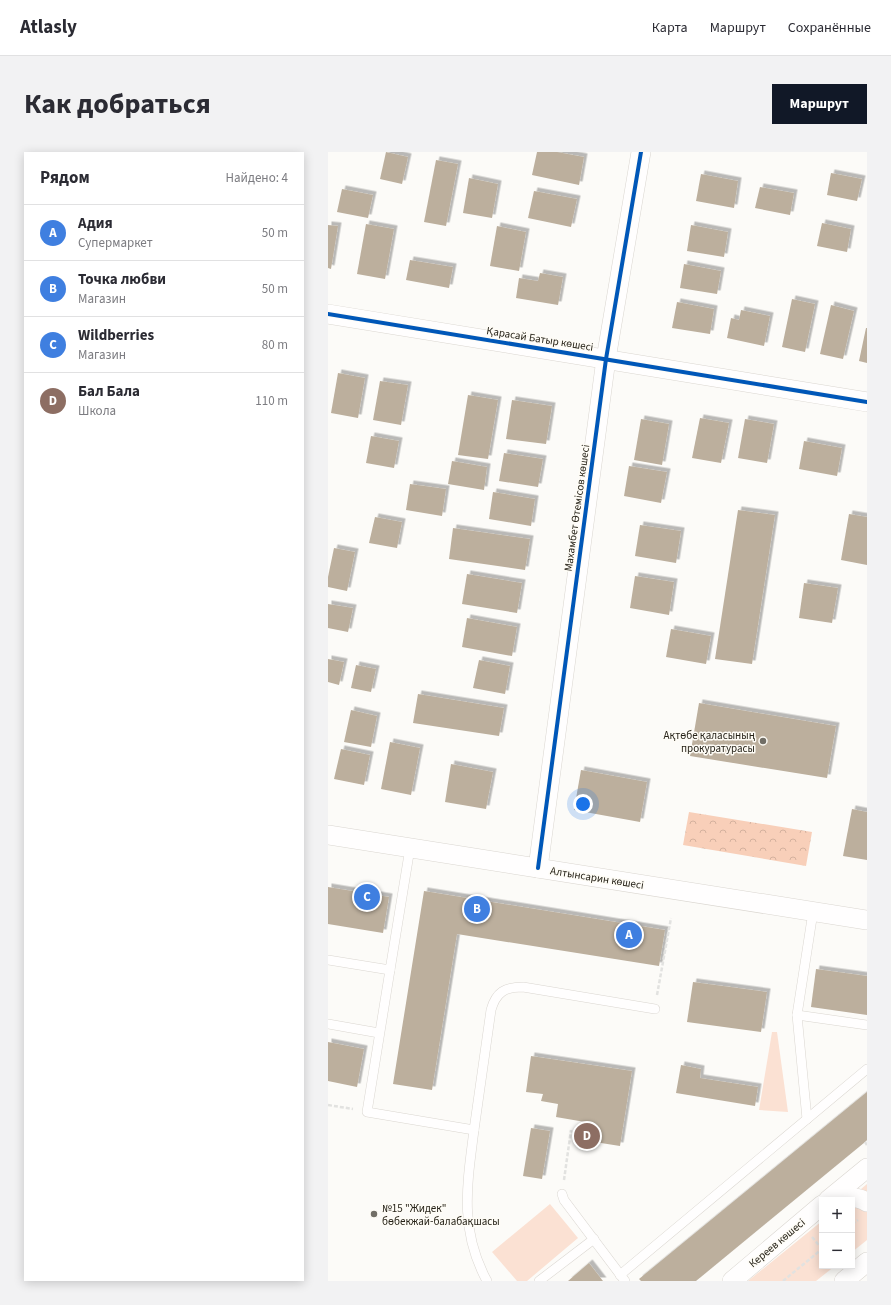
<!DOCTYPE html>
<html lang="ru">
<meta charset="utf-8">
<style>
:root{--surface:#fff;--page:#f2f2f3;--text:#2b2b33;--muted:#7c7c81;--line:#e1e1e2;--accent:#111827}
body{margin:0;font-family:"Source Sans 3",sans-serif;background:var(--page);color:var(--text)}
.controls{position:absolute;right:12px;bottom:12px;display:grid;overflow:hidden;border-radius:0px;box-shadow:0 2px 10px #0003}
.controls button{width:36px;height:36px;display:grid;place-items:center;padding:0;border:0;border-bottom:1px solid var(--line);background:var(--surface);color:var(--text);font:20px sans-serif}
.you{position:absolute;left:255px;top:652px;width:14px;height:14px;margin:-10px;border:3px solid #fff;border-radius:50%;background:#1a73e8;box-shadow:0 0 0 6px #1a73e833}
.badge{display:grid;place-items:center;width:26px;height:26px;border-radius:50%;background:var(--accent);color:#fff;font-size:13px;font-weight:700}
.pin{position:absolute;translate:-50% -50%;border:2px solid #fff;box-shadow:0 1px 4px #0006}
.list{margin:0;padding:0;list-style:none}
h2{display:flex;justify-content:space-between;align-items:center;height:52px;margin:0;padding:0 16px;font-size:17px}
h2 small{font-size:13px;font-weight:400;color:var(--muted)}
.list li{display:grid;grid-template-columns:26px 1fr auto;gap:12px;align-items:center;box-sizing:border-box;height:56px;padding:0 16px;border-top:1px solid var(--line)}
.list b{display:block;font-size:15px;white-space:nowrap}
.list p{margin:0;font-size:13px;white-space:nowrap;color:var(--muted)}
.list em{font-size:13px;font-style:normal;color:var(--muted)}
.map{position:relative;flex:none;width:539px;height:1129px;overflow:hidden;border-radius:0px}
header{display:flex;align-items:center;gap:24px;box-sizing:border-box;height:56px;padding:0 20px;background:var(--surface);border-bottom:1px solid var(--line)}
header strong{font-size:19px}
nav{display:flex;gap:22px;margin-inline-start:auto;font-size:14px}
.intro{display:flex;align-items:center;justify-content:space-between;box-sizing:border-box;height:96px;padding:0 24px}
h1{margin:0;font-size:28px}
.button{padding:10px 18px;border-radius:0px;background:var(--accent);color:#fff;font-size:14px;font-weight:700}
main{display:flex;gap:24px;padding:0 24px}
aside{flex:1;background:var(--surface);border-radius:0px;box-shadow:0 2px 10px #0003}
.map>svg:first-child{display:block}
.forest{fill:url(#forest-crowns)}
.park{fill:#fbe1d3}
.building{fill:#bcaf9d;filter:url(#shadow)}
.lines{fill:none;stroke-linecap:round;stroke-linejoin:round}
.service-casing{stroke:#dad6d0;stroke-width:10}
.minor-casing{stroke:#dad6d0;stroke-width:20}
.path{stroke:#e2e2e0;stroke-width:2.5;stroke-dasharray:4 2;stroke-linecap:butt}
.service{stroke:#fffefe;stroke-width:9}
.minor{stroke:#fffefe;stroke-width:19}
.cycleway-casing{stroke:#fefcf6;stroke-width:6}
.cycleway{stroke:#0057b8;stroke-width:4}
.poi-dot{fill:#716e66;stroke:#fefcf6;stroke-width:1.5}
.labels{text-anchor:middle;dominant-baseline:central;stroke-width:3;stroke-linejoin:round;paint-order:stroke}
.street-label{font-size:11px;fill:#262218;stroke:#fefcf6}
.poi-label{font-size:11px;fill:#262218;stroke:#fefcf6;text-anchor:end}
</style>
<header>
<strong>Atlasly</strong>
<nav><a>Карта</a><a>Маршрут</a><a>Сохранённые</a></nav>
</header>
<div class="intro"><h1>Как добраться</h1><a class="button">Маршрут</a></div>
<main>
<aside>
<h2>Рядом<small>Найдено: 4</small></h2>
<ul class="list">
<li><span class="badge" style="background:#3f7fe0">A</span><div><b>Адия</b><p>Супермаркет</p></div><em>50 m</em></li>
<li><span class="badge" style="background:#3f7fe0">B</span><div><b>Точка любви</b><p>Магазин</p></div><em>50 m</em></li>
<li><span class="badge" style="background:#3f7fe0">C</span><div><b>Wildberries</b><p>Магазин</p></div><em>80 m</em></li>
<li><span class="badge" style="background:#8d6e63">D</span><div><b>Бал Бала</b><p>Школа</p></div><em>110 m</em></li>
</ul>
</aside>
<div class="map">
<svg width="539" height="1129" viewBox="0 0 539 1129">
<defs>
<pattern id="forest-crowns" width="20" height="18" patternUnits="userSpaceOnUse"><rect width="20" height="18" fill="#f8cfb9"/><path d="M2 6a3 3 0 1 1 6 0M12 15a3 3 0 1 1 6 0" fill="none" stroke="#d4b19e"/></pattern>
<filter id="shadow"><feDropShadow dx="3.5" dy="-3.5" stdDeviation="0" flood-color="#0004"/></filter>
</defs>
<rect width="100%" height="100%" fill="#fcfbf8"/>
<polygon class="forest" points="361,660 484,680 478,714 355,693"/>
<g class="park">
<polygon points="444,880 449,880 460,960 431,958"/>
<polygon points="539,1032 539,1088 524,1100 524,1048 520,1048"/>
<polygon points="222,1052 250,1086 199,1129 189,1129 164,1100"/>
<polygon points="494,1069 494,1114 507,1114 488,1129 420,1129"/>
</g>
<g class="building">
<polygon points="58,0 80,5 74,32 52,27"/>
<polygon points="209,0 229,0 256,5 251,33 204,23"/>
<polygon points="108,8 130,12 118,74 96,70"/>
<polygon points="503,21 534,27 529,49 499,43"/>
<polygon points="373,22 410,29 406,56 368,49"/>
<polygon points="141,26 170,32 164,66 135,61"/>
<polygon points="432,35 466,41 462,63 427,56"/>
<polygon points="14,37 45,43 40,66 9,60"/>
<polygon points="206,39 249,47 243,75 200,66"/>
<polygon points="494,71 523,77 519,100 489,94"/>
<polygon points="38,72 66,77 57,127 29,122"/>
<polygon points="0,73 10,74 3,117 0,116"/>
<polygon points="363,73 400,80 396,105 359,99"/>
<polygon points="169,74 198,80 191,119 162,114"/>
<polygon points="82,108 125,115 121,136 78,128"/>
<polygon points="356,112 393,119 389,142 352,136"/>
<polygon points="212,121 235,125 230,153 188,146 191,126 210,129"/>
<polygon points="464,147 487,152 477,200 454,195"/>
<polygon points="349,150 386,157 382,182 344,176"/>
<polygon points="503,153 526,159 515,207 492,202"/>
<polygon points="413,158 442,164 436,194 399,186 403,166 411,168"/>
<polygon points="538,176 539,176 539,211 531,209"/>
<polygon points="10,221 37,226 30,266 3,261"/>
<polygon points="52,229 80,233 73,273 45,268"/>
<polygon points="140,243 170,248 160,307 130,303"/>
<polygon points="184,248 224,254 218,292 178,287"/>
<polygon points="372,266 401,271 393,311 364,306"/>
<polygon points="313,267 341,272 334,313 306,308"/>
<polygon points="417,267 446,272 439,311 410,306"/>
<polygon points="43,284 71,289 66,316 38,311"/>
<polygon points="476,289 514,296 509,324 471,317"/>
<polygon points="176,301 215,307 210,335 171,329"/>
<polygon points="124,309 159,315 156,338 120,332"/>
<polygon points="301,314 339,320 333,351 296,344"/>
<polygon points="82,332 118,337 114,364 78,358"/>
<polygon points="165,340 207,347 203,374 161,367"/>
<polygon points="410,358 447,363 424,512 387,507"/>
<polygon points="521,362 539,365 539,413 513,408"/>
<polygon points="47,365 74,370 69,396 41,391"/>
<polygon points="312,373 353,379 348,411 307,404"/>
<polygon points="125,376 202,387 197,418 121,407"/>
<polygon points="6,396 27,400 19,439 0,435 0,425"/>
<polygon points="139,422 194,431 189,461 134,452"/>
<polygon points="307,424 346,430 341,463 302,456"/>
<polygon points="476,431 510,436 504,471 471,466"/>
<polygon points="0,452 25,456 20,480 0,476"/>
<polygon points="139,466 189,475 184,504 134,495"/>
<polygon points="343,477 383,484 378,512 338,505"/>
<polygon points="0,507 16,510 11,533 0,530"/>
<polygon points="151,508 182,514 177,542 145,536"/>
<polygon points="28,513 48,517 43,540 23,536"/>
<polygon points="90,542 176,556 171,584 85,571"/>
<polygon points="371,551 508,574 499,626 362,604"/>
<polygon points="23,558 49,564 43,595 16,590"/>
<polygon points="62,590 92,596 83,643 53,637"/>
<polygon points="13,597 42,603 36,633 6,627"/>
<polygon points="123,612 165,620 158,657 117,650"/>
<polygon points="253,618 319,630 312,670 246,658"/>
<polygon points="524,657 539,660 539,708 515,704"/>
<polygon points="0,735 61,745 55,781 0,772"/>
<polygon points="96,739 337,778 331,814 129,782 104,938 65,932"/>
<polygon points="488,817 539,824 539,863 483,855"/>
<polygon points="365,830 439,840 433,880 359,870"/>
<polygon points="0,890 36,897 29,935 0,929"/>
<polygon points="203,904 304,919 292,994 254,988 257,970 228,965 230,952 213,949 215,942 198,940"/>
<polygon points="353,913 373,917 372,926 430,935 427,954 348,941"/>
<polygon points="539,940 539,988 537,990 368,1129 313,1129 311,1127"/>
<polygon points="203,976 222,979 214,1027 195,1024"/>
<polygon points="261,1111 275,1129 240,1129"/>
</g>
<g class="lines">
<defs>
<g id="service">
<polyline points="485,760 469,863 539,873"/>
<polyline points="0,808 62,818 82,696"/>
<path d="M 62,818 L 39,960 L 146,978 L 163,858 C 168,840 177,835 195,835 L 327,857"/>
<polyline points="469,863 479,967"/>
<polyline points="0,872 51,881"/>
<path d="M 146,978 C 139,1033 131,1078 159,1129"/>
<polyline points="234,1042 236,1048 297,1129"/>
<polyline points="292,1123 539,917"/>
<polyline points="211,1129 266,1087"/>
</g>
<g id="minor">
<polyline points="0,162 539,250"/>
<polyline points="0,683 539,768"/>
<polyline points="210,716 278,207 313,0"/>
<polyline points="500,1048 539,1016"/>
<path d="M 501,1048 C 514,1046 527,1043 539,1050"/>
<polyline points="404,1129 494,1053"/>
<polyline points="516,1129 539,1110"/>
</g>
</defs>
<use href="#service" class="service-casing"/>
<use href="#minor" class="minor-casing"/>
<g class="path">
<polyline points="329,843 343,766"/>
<polyline points="0,953 25,957"/>
<polyline points="537,990 539,993"/>
<polyline points="236,1028 243,978"/>
<polyline points="524,1072 530,1068"/>
<polyline points="484,1085 494,1097"/>
<polyline points="455,1129 494,1097"/>
</g>
<use href="#service" class="service"/>
<use href="#minor" class="minor"/>
<defs>
<g id="cycleway">
<polyline points="0,162 539,250"/>
<polyline points="210,716 278,207 313,0"/>
</g>
</defs>
<use href="#cycleway" class="cycleway-casing"/>
<use href="#cycleway" class="cycleway"/>
</g>
<g class="poi-dot">
<circle cx="435" cy="589" r="4"/>
<circle cx="46" cy="1062" r="4"/>
</g>
<g class="labels">
<g class="street-label">
<text transform="translate(212 187) rotate(9)">Қарасай Батыр көшесі</text>
<text transform="translate(249 356) rotate(-82)">Махамбет Өтемісов көшесі</text>
<text transform="translate(269 726) rotate(9)">Алтынсарин көшесі</text>
<text transform="translate(449 1091) rotate(-40)">Кереев көшесі</text>
</g>
<g class="poi-label">
<text x="427" y="583">Ақтөбе қаласының<tspan x="427" dy="13">прокуратурасы</tspan></text>
<text x="54" y="1056" text-anchor="start">№15 "Жидек"<tspan x="54" dy="13">бөбекжай-балабақшасы</tspan></text>
</g>
</g>
</svg>
<div class="controls">
<button>+</button>
<button>−</button>
</div>
<div class="you"></div>
<div class="pin badge" style="left:301px;top:783px;background:#3f7fe0">A</div>
<div class="pin badge" style="left:149px;top:757px;background:#3f7fe0">B</div>
<div class="pin badge" style="left:39px;top:745px;background:#3f7fe0">C</div>
<div class="pin badge" style="left:259px;top:984px;background:#8d6e63">D</div>
</div>
</main>
